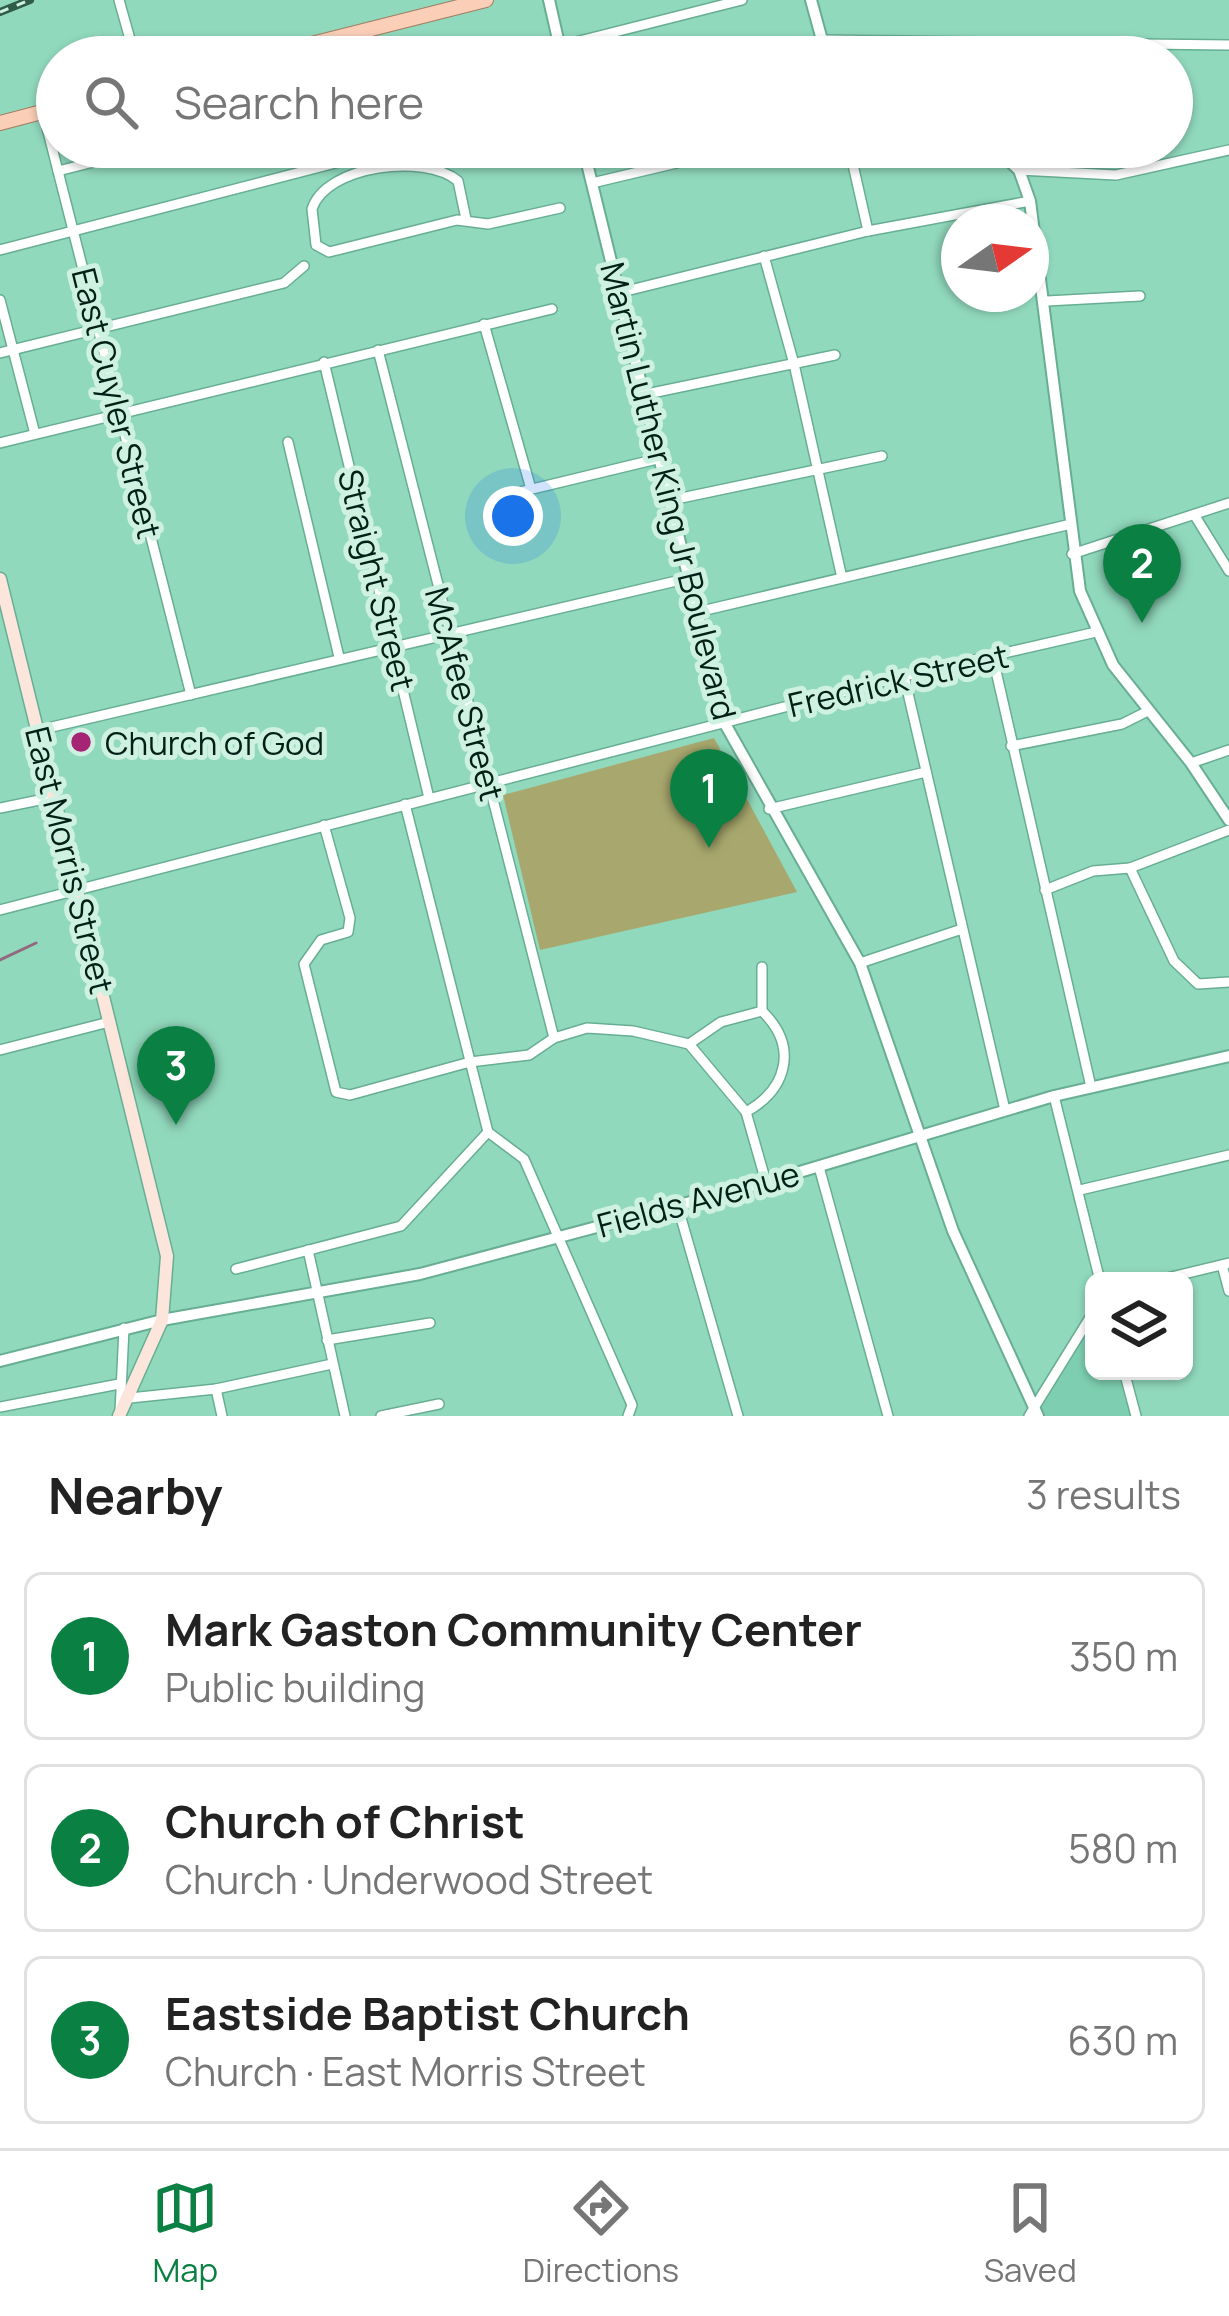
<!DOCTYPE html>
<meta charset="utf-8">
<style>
:root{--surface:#fff;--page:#f2f2f2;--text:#222;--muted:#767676;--line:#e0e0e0;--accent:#0b8043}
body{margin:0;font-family:Manrope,sans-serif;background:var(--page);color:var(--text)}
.controls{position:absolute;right:36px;bottom:36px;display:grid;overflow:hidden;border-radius:18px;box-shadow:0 3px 9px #0004}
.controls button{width:108px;height:108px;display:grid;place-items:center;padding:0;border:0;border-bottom:3px solid var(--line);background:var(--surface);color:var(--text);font:60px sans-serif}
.compass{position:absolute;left:941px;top:204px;width:108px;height:108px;border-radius:50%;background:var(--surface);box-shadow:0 3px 9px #0004;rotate:76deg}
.you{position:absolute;left:513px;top:516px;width:42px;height:42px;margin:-30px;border:9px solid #fff;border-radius:50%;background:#1a73e8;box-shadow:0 0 0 18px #1a73e833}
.badge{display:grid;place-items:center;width:78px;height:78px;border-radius:50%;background:var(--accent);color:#fff;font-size:39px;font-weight:700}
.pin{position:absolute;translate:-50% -99px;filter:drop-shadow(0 3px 6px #0008)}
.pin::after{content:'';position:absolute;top:63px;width:42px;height:36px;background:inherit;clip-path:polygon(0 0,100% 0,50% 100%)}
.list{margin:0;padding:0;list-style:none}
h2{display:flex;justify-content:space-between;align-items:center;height:156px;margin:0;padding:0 48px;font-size:51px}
h2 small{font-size:39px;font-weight:400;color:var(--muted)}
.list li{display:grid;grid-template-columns:78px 1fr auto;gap:36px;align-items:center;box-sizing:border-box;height:168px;margin:0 24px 24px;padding:0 24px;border:3px solid var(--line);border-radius:18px}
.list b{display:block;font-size:45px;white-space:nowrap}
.list p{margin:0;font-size:39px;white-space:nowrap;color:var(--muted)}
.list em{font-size:39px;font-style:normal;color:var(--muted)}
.icon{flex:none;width:66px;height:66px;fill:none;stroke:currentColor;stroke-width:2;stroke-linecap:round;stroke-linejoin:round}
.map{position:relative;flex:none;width:1229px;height:1416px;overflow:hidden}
.search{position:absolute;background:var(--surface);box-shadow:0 3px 9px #0004;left:36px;right:36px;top:36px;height:132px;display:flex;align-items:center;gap:30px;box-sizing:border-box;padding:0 42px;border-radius:66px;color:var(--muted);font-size:45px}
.sheet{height:732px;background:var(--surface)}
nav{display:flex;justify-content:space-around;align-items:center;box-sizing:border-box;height:168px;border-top:3px solid var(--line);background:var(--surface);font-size:33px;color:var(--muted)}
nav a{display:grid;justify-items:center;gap:6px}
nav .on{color:var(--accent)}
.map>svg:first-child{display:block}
.built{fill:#7ecfb1}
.green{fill:#a8a86e}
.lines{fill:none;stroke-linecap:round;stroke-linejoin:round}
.stream{stroke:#946980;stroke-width:3}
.minor-casing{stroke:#67ae93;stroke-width:12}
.tertiary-casing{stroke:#67ae93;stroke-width:14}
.secondary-casing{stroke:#67ae93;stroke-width:15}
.primary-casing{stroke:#a17c5f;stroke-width:16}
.minor{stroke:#fff;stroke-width:9}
.tertiary{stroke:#fff;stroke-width:10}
.secondary{stroke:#fce6db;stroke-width:12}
.primary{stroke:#faceb7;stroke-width:14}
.rail-casing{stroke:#2f5b4b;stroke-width:8}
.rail{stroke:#cef1e2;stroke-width:3;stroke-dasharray:9;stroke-linecap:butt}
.poi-dot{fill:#a52474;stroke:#cef1e2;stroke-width:4.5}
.labels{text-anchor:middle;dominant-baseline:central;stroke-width:10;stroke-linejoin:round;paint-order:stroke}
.street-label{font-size:33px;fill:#022016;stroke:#cef1e2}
.poi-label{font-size:33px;fill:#022016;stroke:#cef1e2;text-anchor:start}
</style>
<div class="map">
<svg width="1229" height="1416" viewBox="0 0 1229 1416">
<rect width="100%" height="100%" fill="#91d9bd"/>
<polygon class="built" points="1094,1309 1094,1371 1124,1371 1136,1416 1038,1416 1036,1407"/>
<polygon class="green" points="714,738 797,892 540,950 503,795"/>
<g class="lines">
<polyline class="stream" points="0,960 36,943"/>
<defs>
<g id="minor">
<polyline points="119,0 135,57"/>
<polyline points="336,38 341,57"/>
<polyline points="516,57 742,0"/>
<polyline points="756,57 822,40 1229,45"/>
<polyline points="43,112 191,695"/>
<polyline points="849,147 868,231"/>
<polyline points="1014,147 1019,170 1116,175 1229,150"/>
<polyline points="58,171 153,147"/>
<polyline points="592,183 744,147"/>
<path d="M 466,219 L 458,181 C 425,153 326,165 312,209 L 316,245 L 329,252 L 457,220 L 488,224 L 560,208"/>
<polyline points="0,250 397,147"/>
<polyline points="764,256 794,364 842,578"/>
<polyline points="618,293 868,231 1030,201"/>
<polyline points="0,300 35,434"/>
<polyline points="1047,301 1140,296"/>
<polyline points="484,324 531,489"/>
<polyline points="378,350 554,1038"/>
<polyline points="0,353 284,283 304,266"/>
<polyline points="324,362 429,798"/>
<polyline points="642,395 835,355"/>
<polyline points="288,442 339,657"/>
<polyline points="0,443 552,309"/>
<polyline points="503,496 657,459"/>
<polyline points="667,501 882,456"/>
<polyline points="1195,516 1229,571"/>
<polyline points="1072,554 1229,503"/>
<polyline points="693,613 1067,525"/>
<polyline points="993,658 1091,1087"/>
<polyline points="904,676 1005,1110"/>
<polyline points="39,730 685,579"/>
<polyline points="1011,746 1122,724 1148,711"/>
<polyline points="1191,763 1229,750"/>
<polyline points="405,804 488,1132"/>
<polyline points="0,808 54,797"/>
<polyline points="769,809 926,772"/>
<polyline points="324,825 350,918 348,932 321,940 304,964 336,1092 350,1095 470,1062 529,1055 554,1038 587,1028 633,1031 689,1044"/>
<polyline points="1229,830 1130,868 1174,961 1198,984 1229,982"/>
<polyline points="1045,890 1093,871 1130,868"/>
<polyline points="0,910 904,676 1096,632"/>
<polyline points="860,963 962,929"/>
<polyline points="762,967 762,1011"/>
<polyline points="689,1044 746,1112 766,1182"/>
<polyline points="689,1044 721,1022 762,1011"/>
<polyline points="0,1050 109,1022"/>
<polyline points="1054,1096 1100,1281"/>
<path d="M 746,1112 C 787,1089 799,1047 762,1011"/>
<polyline points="819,1167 888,1416"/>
<polyline points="1080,1190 1229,1155"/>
<polyline points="677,1204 738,1416"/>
<polyline points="308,1250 345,1416"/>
<polyline points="1222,1265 1229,1291"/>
<polyline points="236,1269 401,1226 488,1132 524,1159 632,1405 628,1416"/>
<polyline points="1155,1281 1229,1263"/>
<polyline points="327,1340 430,1323"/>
<polyline points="1124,1371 1136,1416"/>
<polyline points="216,1389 222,1416"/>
<polyline points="130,1398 216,1389 332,1364"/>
<polyline points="0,1407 119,1384"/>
<polyline points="120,1412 124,1328"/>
<polyline points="381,1416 439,1404"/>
<polyline points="1029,1416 1094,1311"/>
</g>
<g id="tertiary">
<polyline points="549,0 562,57"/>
<polyline points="811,0 822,40 837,57"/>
<polyline points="583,147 724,722 860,963 953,1231 1038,1416"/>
<polyline points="994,147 1019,170 1030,201 1080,591 1113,665 1191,763 1229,820"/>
<polyline points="0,1361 162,1320 420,1274 766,1182 1054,1096 1229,1056"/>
</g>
<polyline id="secondary" points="0,579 167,1256 162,1320 119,1416"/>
<g id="primary">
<polyline points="260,57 486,0"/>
<polyline points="0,123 57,108"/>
</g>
</defs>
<use href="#minor" class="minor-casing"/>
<use href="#tertiary" class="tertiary-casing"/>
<use href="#secondary" class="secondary-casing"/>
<use href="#primary" class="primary-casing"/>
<use href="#minor" class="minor"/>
<use href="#tertiary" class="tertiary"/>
<use href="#secondary" class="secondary"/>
<use href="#primary" class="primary"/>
<defs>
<polyline id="rail" points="0,12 30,0"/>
</defs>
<use href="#rail" class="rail-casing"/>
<use href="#rail" class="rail"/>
</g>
<circle class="poi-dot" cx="81" cy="742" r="12"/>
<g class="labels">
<g class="street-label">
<text transform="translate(117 403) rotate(76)">East Cuyler Street</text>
<text transform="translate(669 491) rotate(76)">Martin Luther King Jr Boulevard</text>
<text transform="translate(377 580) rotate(76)">Straight Street</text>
<text transform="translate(898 680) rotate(-13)">Fredrick Street</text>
<text transform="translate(465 694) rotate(75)">McAfee Street</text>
<text transform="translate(70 860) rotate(76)">East Morris Street</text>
<text transform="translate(698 1199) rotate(-15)">Fields Avenue</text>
</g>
<g class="poi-label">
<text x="105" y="742">Church of God</text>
</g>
</g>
</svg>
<div class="controls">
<button><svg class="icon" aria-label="layers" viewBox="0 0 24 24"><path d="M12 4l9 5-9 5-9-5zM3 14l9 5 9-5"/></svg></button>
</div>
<svg class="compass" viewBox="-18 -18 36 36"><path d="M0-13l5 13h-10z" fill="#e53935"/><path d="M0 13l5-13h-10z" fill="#767676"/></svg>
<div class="you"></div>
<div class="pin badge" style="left:709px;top:848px">1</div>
<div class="pin badge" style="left:1142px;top:623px">2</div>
<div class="pin badge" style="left:176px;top:1125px">3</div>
<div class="search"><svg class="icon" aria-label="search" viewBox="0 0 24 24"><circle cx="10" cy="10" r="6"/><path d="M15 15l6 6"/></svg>Search here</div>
</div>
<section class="sheet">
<h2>Nearby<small>3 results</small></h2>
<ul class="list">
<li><span class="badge">1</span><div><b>Mark Gaston Community Center</b><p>Public building</p></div><em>350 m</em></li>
<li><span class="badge">2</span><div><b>Church of Christ</b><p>Church · Underwood Street</p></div><em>580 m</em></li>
<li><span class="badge">3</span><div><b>Eastside Baptist Church</b><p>Church · East Morris Street</p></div><em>630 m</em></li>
</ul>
</section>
<nav>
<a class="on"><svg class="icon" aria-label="map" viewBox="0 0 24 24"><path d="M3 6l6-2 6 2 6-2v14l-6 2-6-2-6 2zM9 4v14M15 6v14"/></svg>Map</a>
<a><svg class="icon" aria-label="directions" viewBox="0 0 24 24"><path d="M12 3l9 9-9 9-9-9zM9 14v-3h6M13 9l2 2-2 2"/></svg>Directions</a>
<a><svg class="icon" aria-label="saved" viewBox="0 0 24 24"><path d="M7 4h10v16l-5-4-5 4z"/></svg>Saved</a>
</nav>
